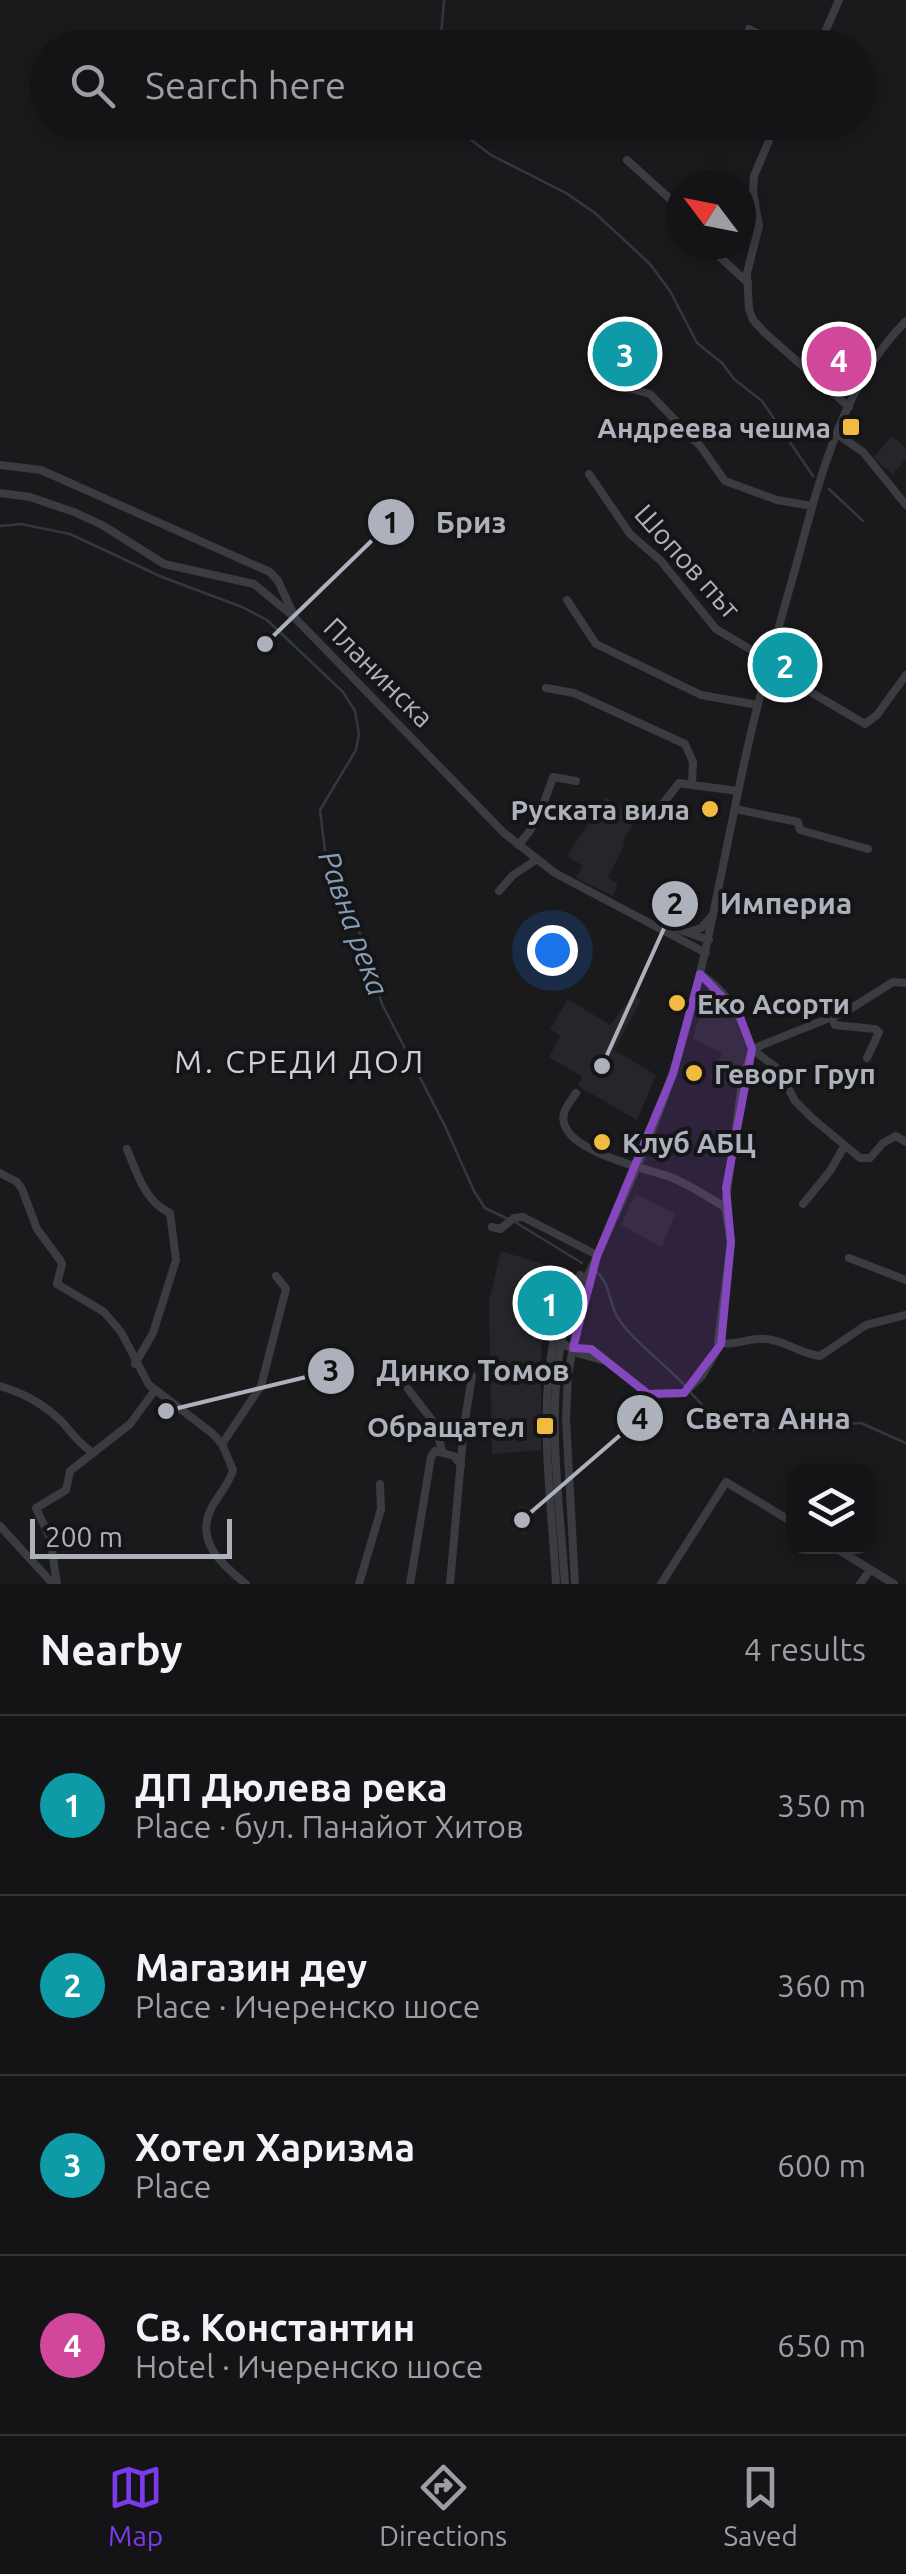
<!DOCTYPE html>
<meta charset="utf-8">
<style>
:root{--surface:#141416;--page:#212123;--text:#f1f3f6;--muted:#9d9ea1;--line:#333335;--accent:#7c3aed}
body{margin:0;font-family:Ubuntu,sans-serif;background:var(--page);color:var(--text)}
.controls{position:absolute;right:30px;bottom:30px;display:grid;overflow:hidden;border-radius:20px;box-shadow:0 5px 15px #0003}
.controls button{width:90px;height:90px;display:grid;place-items:center;padding:0;border:0;border-bottom:2px solid var(--line);background:var(--surface);color:var(--text);font:50px sans-serif}
.compass{position:absolute;left:666px;top:170px;width:90px;height:90px;border-radius:50%;background:var(--surface);box-shadow:0 5px 15px #0003;rotate:302deg}
.scale{position:absolute;left:30px;bottom:25px;width:202px;box-sizing:border-box;padding-left:10px;border:5px solid #adb1bc;border-top:0;font-size:28px;line-height:35px;white-space:nowrap;color:#adb1bc;-webkit-text-stroke:8px #151518;paint-order:stroke}
.you{position:absolute;left:552px;top:950px;width:35px;height:35px;margin:-25px;border:8px solid #fff;border-radius:50%;background:#1a73e8;box-shadow:0 0 0 15px #1a73e833}
.badge{display:grid;place-items:center;width:65px;height:65px;border-radius:50%;background:var(--accent);color:#fff;font-size:32px;font-weight:700}
.pin{position:absolute;translate:-50% -50%;border:5px solid #fff;box-shadow:0 2px 10px #0006}
.list{margin:0;padding:0;list-style:none}
h2{display:flex;justify-content:space-between;align-items:center;height:130px;margin:0;padding:0 40px;font-size:42px}
h2 small{font-size:32px;font-weight:400;color:var(--muted)}
.list li{display:grid;grid-template-columns:65px 1fr auto;gap:30px;align-items:center;box-sizing:border-box;height:180px;padding:0 40px;border-top:2px solid var(--line)}
.list b{display:block;font-size:38px;white-space:nowrap}
.list p{margin:0;font-size:32px;white-space:nowrap;color:var(--muted)}
.list em{font-size:32px;font-style:normal;color:var(--muted)}
.icon{flex:none;width:55px;height:55px;fill:none;stroke:currentColor;stroke-width:2;stroke-linecap:round;stroke-linejoin:round}
.map{position:relative;flex:none;width:906px;height:1584px;overflow:hidden}
.search{position:absolute;background:var(--surface);box-shadow:0 5px 15px #0003;left:30px;right:30px;top:30px;height:110px;display:flex;align-items:center;gap:25px;box-sizing:border-box;padding:0 35px;border-radius:55px;color:var(--muted);font-size:38px}
.sheet{height:850px;background:var(--surface)}
nav{display:flex;justify-content:space-around;align-items:center;box-sizing:border-box;height:140px;border-top:2px solid var(--line);background:var(--surface);font-size:28px;color:var(--muted)}
nav a{display:grid;justify-items:center;gap:5px}
nav .on{color:var(--accent)}
.map>svg:first-child{display:block}
.built{fill:#26262a}
.lines{fill:none;stroke-linecap:round;stroke-linejoin:round}
.stream{stroke:#303941;stroke-width:2.5}
.minor{stroke:#3b3c42;stroke-width:8}
.marked{fill:#8547be;fill-opacity:0.2;stroke:#8547be;stroke-width:8;stroke-linejoin:round}
.poi-dot{fill:#f0bb3f;stroke:#151518;stroke-width:4}
.labels{text-anchor:middle;dominant-baseline:central;stroke-width:8;stroke-linejoin:round;paint-order:stroke}
.poi-label{font-size:28px;font-weight:bold;fill:#adb1bc;stroke:#151518;text-anchor:end}
.street-label{font-size:28px;fill:#adb1bc;stroke:#151518}
.water-label{font-size:30px;font-style:italic;fill:#859db6;stroke:#151518}
.quarter-label{font-size:32px;letter-spacing:2.5px;fill:#ced0d8;stroke:#151518}
.leader{fill:none;stroke:#adb1bc;stroke-width:4}
.callout-dot{fill:#adb1bc;stroke:#151518;stroke-width:4}
.mark-label{font-size:30px;text-anchor:middle;font-weight:bold;fill:#111}
.callout-label{font-size:30px;text-anchor:middle;font-weight:bold;fill:#adb1bc;stroke:#151518;stroke-width:8;stroke-linejoin:round;paint-order:stroke}
</style>
<div class="map">
<svg width="906" height="1584" viewBox="0 0 906 1584">
<rect width="100%" height="100%" fill="#1a1a1d"/>
<g class="built">
<polygon points="634,336 648,357 626,371 614,350"/>
<polygon points="892,436 906,448 906,459 893,474 873,458"/>
<polygon points="606,797 637,817 623,841 625,843 608,878 618,884 613,896 576,878 583,866 567,856"/>
<polygon points="709,983 729,1004 747,1049 737,1087 710,1077 722,1053 693,1039"/>
<polygon points="634,994 641,1000 614,1050 656,1075 637,1120 578,1086 582,1077 549,1057 560,1036 550,1029 568,999 610,1025"/>
<polygon points="635,1194 675,1214 662,1247 621,1225"/>
<polygon points="501,1251 566,1271 562,1296 541,1345 541,1450 492,1454 489,1301"/>
<polygon points="519,1506 534,1510 526,1534 511,1529"/>
</g>
<g class="lines">
<g class="stream">
<polyline points="440,48 444,0"/>
<polyline points="460,122 470,139 491,155 566,193 595,213 650,264 670,291 697,343 722,363 734,379 762,401 813,476"/>
<polyline points="829,489 863,521"/>
<polyline points="0,526 21,524 70,534 162,577 242,607 267,620 343,692 355,711 359,734 356,750 320,810 325,851 356,921 382,1004 445,1126 474,1191 485,1208 508,1219"/>
<polyline points="515,1222 582,1263"/>
<path d="M 595,1270 C 609,1282 608,1296 615,1312 C 625,1336 667,1365 686,1387"/>
<polyline points="691,1393 719,1423 743,1431 861,1423 906,1443"/>
</g>
<g class="minor">
<polyline points="749,29 786,48"/>
<polyline points="818,48 839,0"/>
<polyline points="777,122 754,176 753,192 759,226 747,273 749,309 753,320 765,333 849,407"/>
<polyline points="627,160 669,198 681,215"/>
<polyline points="707,245 748,283"/>
<polyline points="621,386 650,394 701,447 725,481 777,500 812,506"/>
<polyline points="837,434 863,452 906,505"/>
<polyline points="0,465 41,470 270,572 278,581 293,613"/>
<polyline points="589,474 630,534 661,561 716,629 770,661"/>
<polyline points="0,493 30,497 74,512 104,526 164,564 254,584 294,617 504,833 555,873 706,953"/>
<polyline points="567,600 596,644 701,695 758,705"/>
<polyline points="767,673 797,684 865,724 877,715 906,675"/>
<polyline points="546,688 574,693 685,744 693,762 692,785 738,791"/>
<polyline points="662,805 679,783 692,785"/>
<polyline points="735,809 798,822 800,830 868,849"/>
<path d="M 518,845 C 537,826 544,803 553,777 L 576,781"/>
<polyline points="499,891 513,875 536,860"/>
<polyline points="657,922 709,940"/>
<polyline points="689,932 701,928 712,916"/>
<path d="M 700,974 C 729,992 741,1018 752,1049 L 847,1011 L 893,982 L 906,983"/>
<polyline points="831,1016 835,1025 875,1029 879,1032 867,1058"/>
<path d="M 576,1093 C 572,1099 566,1106 564,1113 C 555,1150 646,1168 670,1177 C 689,1184 707,1197 725,1207 L 742,1083 L 752,1049 L 778,1069 L 795,1101 L 812,1118 L 860,1158 L 870,1158 L 883,1143 L 896,1136 L 906,1142"/>
<path d="M 127,1149 C 137,1173 145,1202 170,1213 L 176,1260 L 153,1333 L 135,1364"/>
<path d="M 0,1173 L 17,1182 L 22,1189 L 37,1229 L 60,1260 L 62,1264 L 57,1284 L 104,1312 L 121,1332 L 149,1385 L 212,1433 L 222,1444 L 233,1470 C 229,1484 220,1493 213,1505 C 193,1540 221,1564 246,1584"/>
<polyline points="803,1204 830,1171 844,1147"/>
<path d="M 725,1207 L 731,1242 L 718,1342 C 734,1347 749,1337 766,1339 C 784,1340 800,1354 820,1356 L 866,1325 L 906,1315"/>
<polyline points="492,1227 500,1229 514,1218 523,1217 597,1255"/>
<polyline points="849,1258 906,1280"/>
<polyline points="561,1342 580,1354 602,1360"/>
<polyline points="573,1348 591,1349 648,1394 633,1418"/>
<path d="M 0,1386 C 24,1393 47,1406 64,1424 C 74,1436 80,1444 93,1453"/>
<polyline points="408,1389 435,1424 442,1451"/>
<polyline points="648,1394 684,1393 702,1376 721,1344"/>
<polyline points="222,1444 261,1386 286,1289 276,1276"/>
<polyline points="0,1526 53,1584"/>
<polyline points="832,1546 894,1584"/>
<polyline points="57,1584 50,1538 36,1508 66,1490 70,1471 130,1424 155,1390"/>
<polyline points="359,1584 381,1509 380,1484"/>
<polyline points="410,1584 431,1457 435,1451 454,1456 461,1465"/>
<polyline points="450,1584 464,1426 472,1376"/>
<path d="M 556,1584 C 552,1504 538,1418 554,1338 C 559,1316 570,1295 580,1275"/>
<path d="M 565,1584 C 560,1505 547,1421 561,1343 C 566,1313 583,1287 595,1260 C 623,1199 653,1135 673,1072 C 704,975 720,876 741,778 C 755,709 775,641 794,573 C 818,486 840,387 906,321"/>
<polyline points="575,1584 566,1419 568,1374 584,1290"/>
<polyline points="661,1584 726,1482 794,1523"/>
<polyline points="860,1584 870,1570"/>
</g>
</g>
<path class="marked" d="M 700,974 L 739,1014 L 752,1049 L 726,1188 L 731,1242 L 721,1344 L 684,1393 L 648,1394 L 591,1349 L 573,1348 L 597,1256 L 673,1074 Z"/>
<g class="poi-dot">
<rect x="841" y="417" width="20" height="20" rx="5"/>
<circle cx="710" cy="809" r="10"/>
<circle cx="677" cy="1003" r="10"/>
<circle cx="694" cy="1073" r="10"/>
<circle cx="602" cy="1142" r="10"/>
<rect x="535" y="1416" width="20" height="20" rx="5"/>
</g>
<g class="labels">
<g class="poi-label">
<text x="831" y="427">Андреева чешма</text>
<text x="690" y="809">Руската вила</text>
<text x="697" y="1003" text-anchor="start">Еко Асорти</text>
<text x="714" y="1073" text-anchor="start">Геворг Груп</text>
<text x="622" y="1142" text-anchor="start">Клуб АБЦ</text>
<text x="525" y="1426">Обращател</text>
</g>
<g class="street-label">
<text transform="translate(688 561) rotate(48)">Шопов път</text>
<text transform="translate(379 672) rotate(45)">Планинска</text>
</g>
<g class="water-label">
<text transform="translate(354 923) rotate(70)">Равна река</text>
</g>
<g class="quarter-label">
<text x="300" y="1061">М. СРЕДИ ДОЛ</text>
</g>
</g>
<path class="leader" d="M265 644L391 522M602 1066L675 904M166 1411L331 1371M522 1520L640 1418"/>
<g class="callout-dot">
<circle cx="265" cy="644" r="10"/>
<circle cx="602" cy="1066" r="10"/>
<circle cx="166" cy="1411" r="10"/>
<circle cx="522" cy="1520" r="10"/>
<circle cx="391" cy="522" r="25"/>
<circle cx="675" cy="904" r="25"/>
<circle cx="331" cy="1371" r="25"/>
<circle cx="640" cy="1418" r="25"/>
</g>
<g class="mark-label">
<text x="391" y="533">1</text>
<text x="675" y="914">2</text>
<text x="331" y="1381">3</text>
<text x="640" y="1429">4</text>
</g>
<g class="callout-label">
<text x="471" y="533">Бриз</text>
<text x="786" y="914">Империа</text>
<text x="473" y="1381">Динко Томов</text>
<text x="768" y="1429">Света Анна</text>
</g>
</svg>
<div class="controls">
<button><svg class="icon" aria-label="layers" viewBox="0 0 24 24"><path d="M12 4l9 5-9 5-9-5zM3 14l9 5 9-5"/></svg></button>
</div>
<svg class="compass" viewBox="-18 -18 36 36"><path d="M0-13l5 13h-10z" fill="#e53935"/><path d="M0 13l5-13h-10z" fill="#9d9ea1"/></svg>
<div class="scale">200 m</div>
<div class="you"></div>
<div class="pin badge" style="left:550px;top:1303px;background:#0f9aa8">1</div>
<div class="pin badge" style="left:785px;top:665px;background:#0f9aa8">2</div>
<div class="pin badge" style="left:625px;top:354px;background:#0f9aa8">3</div>
<div class="pin badge" style="left:839px;top:359px;background:#d1479c">4</div>
<div class="search"><svg class="icon" aria-label="search" viewBox="0 0 24 24"><circle cx="10" cy="10" r="6"/><path d="M15 15l6 6"/></svg>Search here</div>
</div>
<section class="sheet">
<h2>Nearby<small>4 results</small></h2>
<ul class="list">
<li><span class="badge" style="background:#0f9aa8">1</span><div><b>ДП Дюлева река</b><p>Place · бул. Панайот Хитов</p></div><em>350 m</em></li>
<li><span class="badge" style="background:#0f9aa8">2</span><div><b>Магазин деу</b><p>Place · Ичеренско шосе</p></div><em>360 m</em></li>
<li><span class="badge" style="background:#0f9aa8">3</span><div><b>Хотел Харизма</b><p>Place</p></div><em>600 m</em></li>
<li><span class="badge" style="background:#d1479c">4</span><div><b>Св. Константин</b><p>Hotel · Ичеренско шосе</p></div><em>650 m</em></li>
</ul>
</section>
<nav>
<a class="on"><svg class="icon" aria-label="map" viewBox="0 0 24 24"><path d="M3 6l6-2 6 2 6-2v14l-6 2-6-2-6 2zM9 4v14M15 6v14"/></svg>Map</a>
<a><svg class="icon" aria-label="directions" viewBox="0 0 24 24"><path d="M12 3l9 9-9 9-9-9zM9 14v-3h6M13 9l2 2-2 2"/></svg>Directions</a>
<a><svg class="icon" aria-label="saved" viewBox="0 0 24 24"><path d="M7 4h10v16l-5-4-5 4z"/></svg>Saved</a>
</nav>
